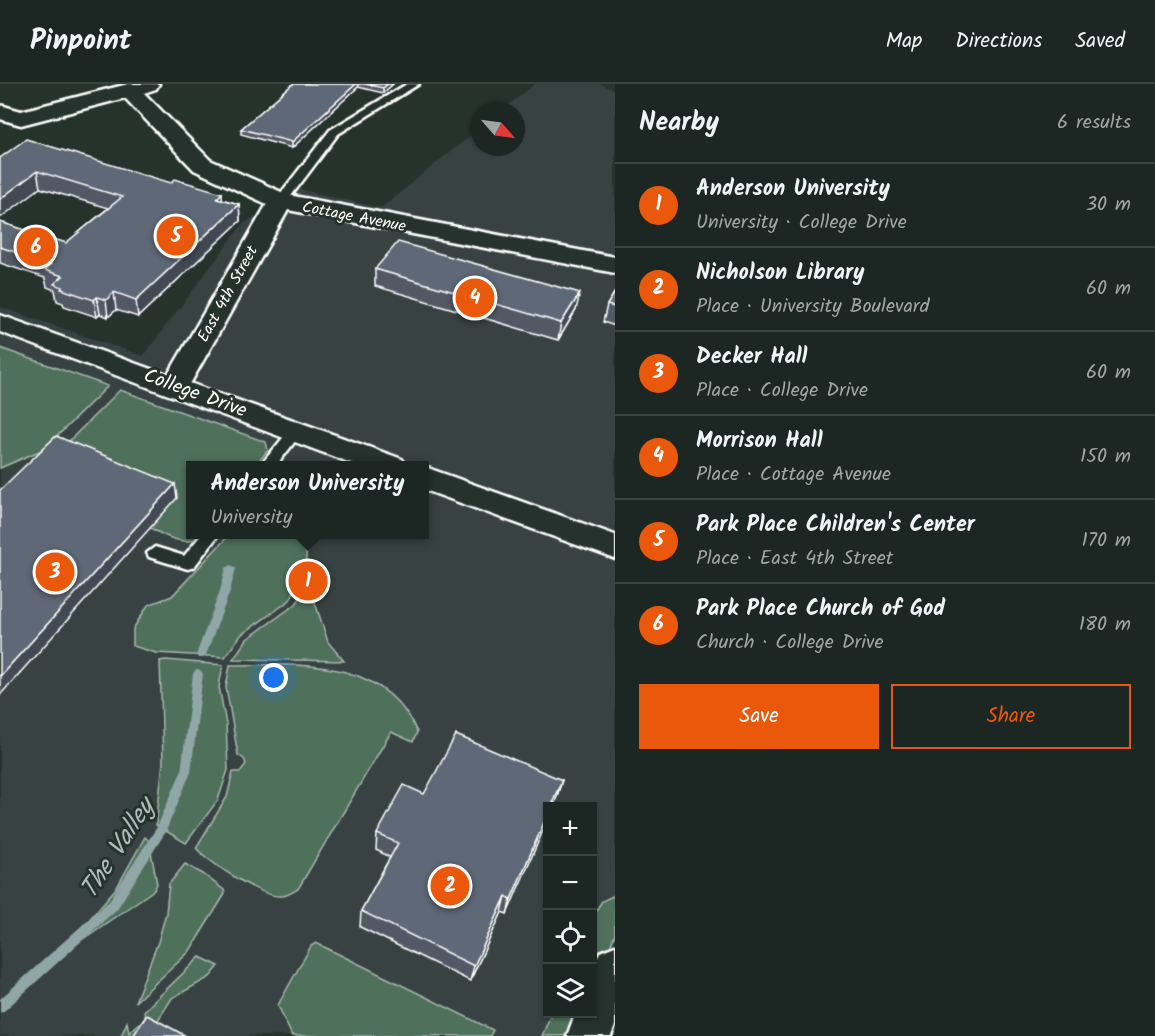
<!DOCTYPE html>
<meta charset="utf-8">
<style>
:root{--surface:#1c2622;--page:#252e2a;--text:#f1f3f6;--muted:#a0a5a5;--line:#3a4340;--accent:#ea580c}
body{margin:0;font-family:Kalam,sans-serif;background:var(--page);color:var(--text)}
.controls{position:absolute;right:18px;bottom:18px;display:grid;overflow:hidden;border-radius:0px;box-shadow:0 2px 4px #0004}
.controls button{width:54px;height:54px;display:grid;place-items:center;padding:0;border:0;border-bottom:2px solid var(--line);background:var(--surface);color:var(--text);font:30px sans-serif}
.compass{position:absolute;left:471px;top:18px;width:54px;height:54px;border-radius:50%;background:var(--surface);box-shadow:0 2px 4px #0004;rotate:118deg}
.you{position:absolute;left:274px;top:594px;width:21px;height:21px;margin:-15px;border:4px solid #fff;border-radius:50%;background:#1a73e8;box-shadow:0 0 0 9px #1a73e833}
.badge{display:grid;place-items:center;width:39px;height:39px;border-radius:50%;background:var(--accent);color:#fff;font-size:20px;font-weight:700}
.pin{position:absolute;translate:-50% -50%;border:3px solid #fff;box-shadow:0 2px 6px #0006}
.popup{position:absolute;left:186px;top:377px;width:243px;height:78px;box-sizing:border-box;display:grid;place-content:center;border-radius:0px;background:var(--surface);filter:drop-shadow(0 2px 4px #0005);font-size:20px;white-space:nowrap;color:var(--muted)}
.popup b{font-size:22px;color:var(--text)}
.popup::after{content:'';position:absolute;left:50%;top:100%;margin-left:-12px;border:12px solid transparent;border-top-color:var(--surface)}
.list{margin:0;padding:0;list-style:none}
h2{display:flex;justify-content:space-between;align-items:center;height:78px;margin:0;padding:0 24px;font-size:26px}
h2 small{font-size:20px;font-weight:400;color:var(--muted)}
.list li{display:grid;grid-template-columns:39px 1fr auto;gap:18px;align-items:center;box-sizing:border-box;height:84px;padding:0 24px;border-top:2px solid var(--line)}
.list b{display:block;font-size:22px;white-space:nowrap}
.list p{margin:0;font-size:20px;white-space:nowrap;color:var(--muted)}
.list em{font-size:20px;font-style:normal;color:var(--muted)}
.actions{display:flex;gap:12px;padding:18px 24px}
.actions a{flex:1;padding:14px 0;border:2px solid var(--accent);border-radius:0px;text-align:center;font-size:21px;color:var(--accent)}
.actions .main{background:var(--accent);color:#fff}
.icon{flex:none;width:33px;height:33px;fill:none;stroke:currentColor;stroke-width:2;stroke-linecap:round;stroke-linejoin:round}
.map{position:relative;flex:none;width:615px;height:952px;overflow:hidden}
header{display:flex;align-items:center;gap:36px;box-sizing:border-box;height:84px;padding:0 30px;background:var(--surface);border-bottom:2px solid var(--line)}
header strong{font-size:28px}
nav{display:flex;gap:33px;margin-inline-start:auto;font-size:21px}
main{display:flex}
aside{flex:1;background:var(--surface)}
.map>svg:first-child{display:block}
.built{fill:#374343;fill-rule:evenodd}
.green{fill:#4f715c;stroke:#a7b8ae;stroke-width:1.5}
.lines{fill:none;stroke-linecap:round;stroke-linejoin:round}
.stream{fill:#90a6a7;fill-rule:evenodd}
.lane-casing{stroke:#fff;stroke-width:5}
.street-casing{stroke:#fff;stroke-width:5}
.secondary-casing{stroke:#fff;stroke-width:5}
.lane{fill:#26332d;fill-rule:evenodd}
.street{fill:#26332d;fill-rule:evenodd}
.secondary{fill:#26332d;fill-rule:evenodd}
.wall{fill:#525965;stroke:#fff;stroke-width:1.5}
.shaded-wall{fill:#424953;stroke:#fff;stroke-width:1.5}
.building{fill:#5f6876;stroke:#fff;stroke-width:1.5}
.labels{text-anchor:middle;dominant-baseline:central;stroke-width:6;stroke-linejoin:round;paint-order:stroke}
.far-street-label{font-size:16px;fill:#fff;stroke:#26332d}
.street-label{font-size:20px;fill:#fff;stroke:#26332d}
.near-water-label{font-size:26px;font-style:italic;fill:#acbcbd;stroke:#26332d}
</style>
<header>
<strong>Pinpoint</strong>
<nav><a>Map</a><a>Directions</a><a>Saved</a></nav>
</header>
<main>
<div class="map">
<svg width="615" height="952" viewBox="0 0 615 952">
<rect width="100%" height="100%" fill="#26332d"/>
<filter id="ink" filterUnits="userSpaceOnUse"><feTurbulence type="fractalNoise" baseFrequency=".0167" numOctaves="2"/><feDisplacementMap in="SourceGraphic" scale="12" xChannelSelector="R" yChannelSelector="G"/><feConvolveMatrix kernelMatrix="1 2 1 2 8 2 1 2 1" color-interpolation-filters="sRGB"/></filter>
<g filter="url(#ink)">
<path class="built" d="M 535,0 L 600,0 L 615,6 L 615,952 L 0,952 L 0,223 L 143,272 L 243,140 L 298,105 L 381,124 L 480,44 L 480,63 L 516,63 L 516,27 L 501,27 ZM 191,382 L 425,382 L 425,450 L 191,450 ZM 548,722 L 592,722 L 592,930 L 548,930 Z"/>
<g class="green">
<polygon points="0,264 108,302 44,365 0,384"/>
<path d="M 120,306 L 266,358 L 268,366 L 256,381 L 191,382 L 191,450 L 201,451 C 172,482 82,387 59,367 Z"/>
<polygon points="229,451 308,451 305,485 290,516 241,551 225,573 156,569 133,562 133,545 148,521 172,512"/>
<polygon points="309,500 328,558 344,577 233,575 247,555 296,520"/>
<polygon points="166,576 223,581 219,603 226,640 228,686 218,716 186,759 156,741 163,678 160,577"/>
<path d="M 230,581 C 300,581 383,572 417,648 L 413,658 L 391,648 L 298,805 C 293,808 287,812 281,812 C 262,814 209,778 196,764 L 227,713 L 233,688 L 240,688 L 246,680 L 244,675 L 238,671 L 226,603 Z"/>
<polygon points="145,753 149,757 157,800 154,806 57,873 117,803"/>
<polygon points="185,780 203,790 224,806 225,810 189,868 135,918 158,858 166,829 169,800"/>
<polygon points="615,811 615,850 593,907 593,831 602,817"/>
<polygon points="316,859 493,946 490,952 292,952 278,921 311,862"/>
<polygon points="200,873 219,882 210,893 172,914 153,944 143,952 121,952 127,938 129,949 145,934 144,927"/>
<polygon points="551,930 584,930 575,952 542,952"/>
</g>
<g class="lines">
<g class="stream">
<polygon points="231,481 236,484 230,507 206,571 204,574 198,574 196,571 220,507 226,484"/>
<polygon points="198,586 201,587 203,590 191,688 165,749 117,825 4,927 0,929 0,915 109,817 157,743 181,688 193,590 195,587"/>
</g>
<defs>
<g id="lane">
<polygon points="407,0 419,0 338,50 285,120 277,120 277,114 330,46"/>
<polygon points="296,342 303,347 276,382 260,382 291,344"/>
<polygon points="202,450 219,450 194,483 188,485 149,473 147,469 155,463 184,472"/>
</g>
<polygon id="street" points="128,0 159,0 156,5 144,9 210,76 288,111 615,173 615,189 288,126 185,309 175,312 165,309 161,303 267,120 194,86 125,14 21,41 0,35 0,21 21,27"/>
<g id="secondary">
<polygon points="0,231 402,375 406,382 359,382 0,248"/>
<polygon points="425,383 615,451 615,475 425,406"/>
<polygon points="615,862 615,942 611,952 567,952 575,930 592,930 592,885 600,868"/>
</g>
</defs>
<use href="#lane" class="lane-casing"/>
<use href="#street" class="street-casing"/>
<use href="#secondary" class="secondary-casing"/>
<use href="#lane" class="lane"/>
<use href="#street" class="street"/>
<use href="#secondary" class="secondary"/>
</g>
<g class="wall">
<polygon points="293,0 393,0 383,9 358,3 292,64 241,50 241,45"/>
<polygon points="0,74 222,115 239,120 240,137 138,233 116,226 108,233 100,230 97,233 64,222 63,219 57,217 55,206 47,203 45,194 0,179 0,138 66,159 108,124 40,104"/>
<polygon points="375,185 576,226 558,256 375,202"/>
<polygon points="615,208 615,242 603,238 607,221"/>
<polygon points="562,696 557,712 553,723 548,723 507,830 502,828 470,897 360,843 361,827 390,773 376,766 377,750 424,710"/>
</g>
<g class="shaded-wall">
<polygon points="356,0 358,0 358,3 292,64 292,58"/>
<polygon points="388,0 393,0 383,9 383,4"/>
<polygon points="37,87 40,104 0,134 0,115"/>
<polygon points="222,109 223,126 217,114"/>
<polygon points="239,120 240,137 138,233 136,216"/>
<polygon points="114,208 116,226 108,233 106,216"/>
<polygon points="580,209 576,226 558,256 561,239"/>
<polygon points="97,213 100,230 97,233 94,216"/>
<polygon points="175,400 177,414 0,611 0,592"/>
<polygon points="562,696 557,712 553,723 550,723"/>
<polygon points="548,729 548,735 507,830 511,815"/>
<polygon points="506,812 502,828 470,897 474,882"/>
</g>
<g class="building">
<polygon points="293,0 356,0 292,58 241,45"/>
<polygon points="365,0 388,0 383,4"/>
<polygon points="26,55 171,99 175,95 222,109 217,114 239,120 136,216 114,208 106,216 97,213 94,216 61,205 63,203 54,200 63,192 44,186 51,180 0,163 0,138 66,159 122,113 37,87 0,115 0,74"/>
<polygon points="398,158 580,209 561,239 375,185"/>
<polygon points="615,208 615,223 607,221"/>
<polygon points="56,352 175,400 0,592 0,406"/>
<polygon points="456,651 562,696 550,723 548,723 548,729 511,815 506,812 474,882 361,827 398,759 377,750 404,701 424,710"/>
<polygon points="147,931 186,952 133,952"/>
</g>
</g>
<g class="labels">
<g class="far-street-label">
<text transform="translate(354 133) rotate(11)">Cottage Avenue</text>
<text transform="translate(228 210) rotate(-61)">East 4th Street</text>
</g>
<g class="street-label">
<text transform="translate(195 310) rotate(20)">College Drive</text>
</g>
<g class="near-water-label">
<text transform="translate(118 765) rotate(-57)">The Valley</text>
</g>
</g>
</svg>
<div class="controls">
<button>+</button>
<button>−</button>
<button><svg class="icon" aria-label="locate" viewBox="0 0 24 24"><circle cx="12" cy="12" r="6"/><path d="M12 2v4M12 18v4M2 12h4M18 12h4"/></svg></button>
<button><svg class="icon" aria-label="layers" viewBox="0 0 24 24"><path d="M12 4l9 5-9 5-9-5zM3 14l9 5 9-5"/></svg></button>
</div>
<svg class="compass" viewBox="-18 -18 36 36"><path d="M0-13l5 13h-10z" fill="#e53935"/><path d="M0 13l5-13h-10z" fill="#a0a5a5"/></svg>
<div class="you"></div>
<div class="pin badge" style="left:308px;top:497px">1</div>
<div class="popup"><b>Anderson University</b>University</div>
<div class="pin badge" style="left:450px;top:802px">2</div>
<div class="pin badge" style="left:55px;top:488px">3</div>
<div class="pin badge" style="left:475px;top:214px">4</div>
<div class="pin badge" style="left:176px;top:152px">5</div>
<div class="pin badge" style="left:36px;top:163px">6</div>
</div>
<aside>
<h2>Nearby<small>6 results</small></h2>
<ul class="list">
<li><span class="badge">1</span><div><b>Anderson University</b><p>University · College Drive</p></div><em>30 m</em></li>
<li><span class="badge">2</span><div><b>Nicholson Library</b><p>Place · University Boulevard</p></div><em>60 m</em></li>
<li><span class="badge">3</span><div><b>Decker Hall</b><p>Place · College Drive</p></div><em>60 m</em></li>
<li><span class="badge">4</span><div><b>Morrison Hall</b><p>Place · Cottage Avenue</p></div><em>150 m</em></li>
<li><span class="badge">5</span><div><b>Park Place Children's Center</b><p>Place · East 4th Street</p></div><em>170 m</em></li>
<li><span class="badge">6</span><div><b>Park Place Church of God</b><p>Church · College Drive</p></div><em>180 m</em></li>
</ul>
<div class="actions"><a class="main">Save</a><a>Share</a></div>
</aside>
</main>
